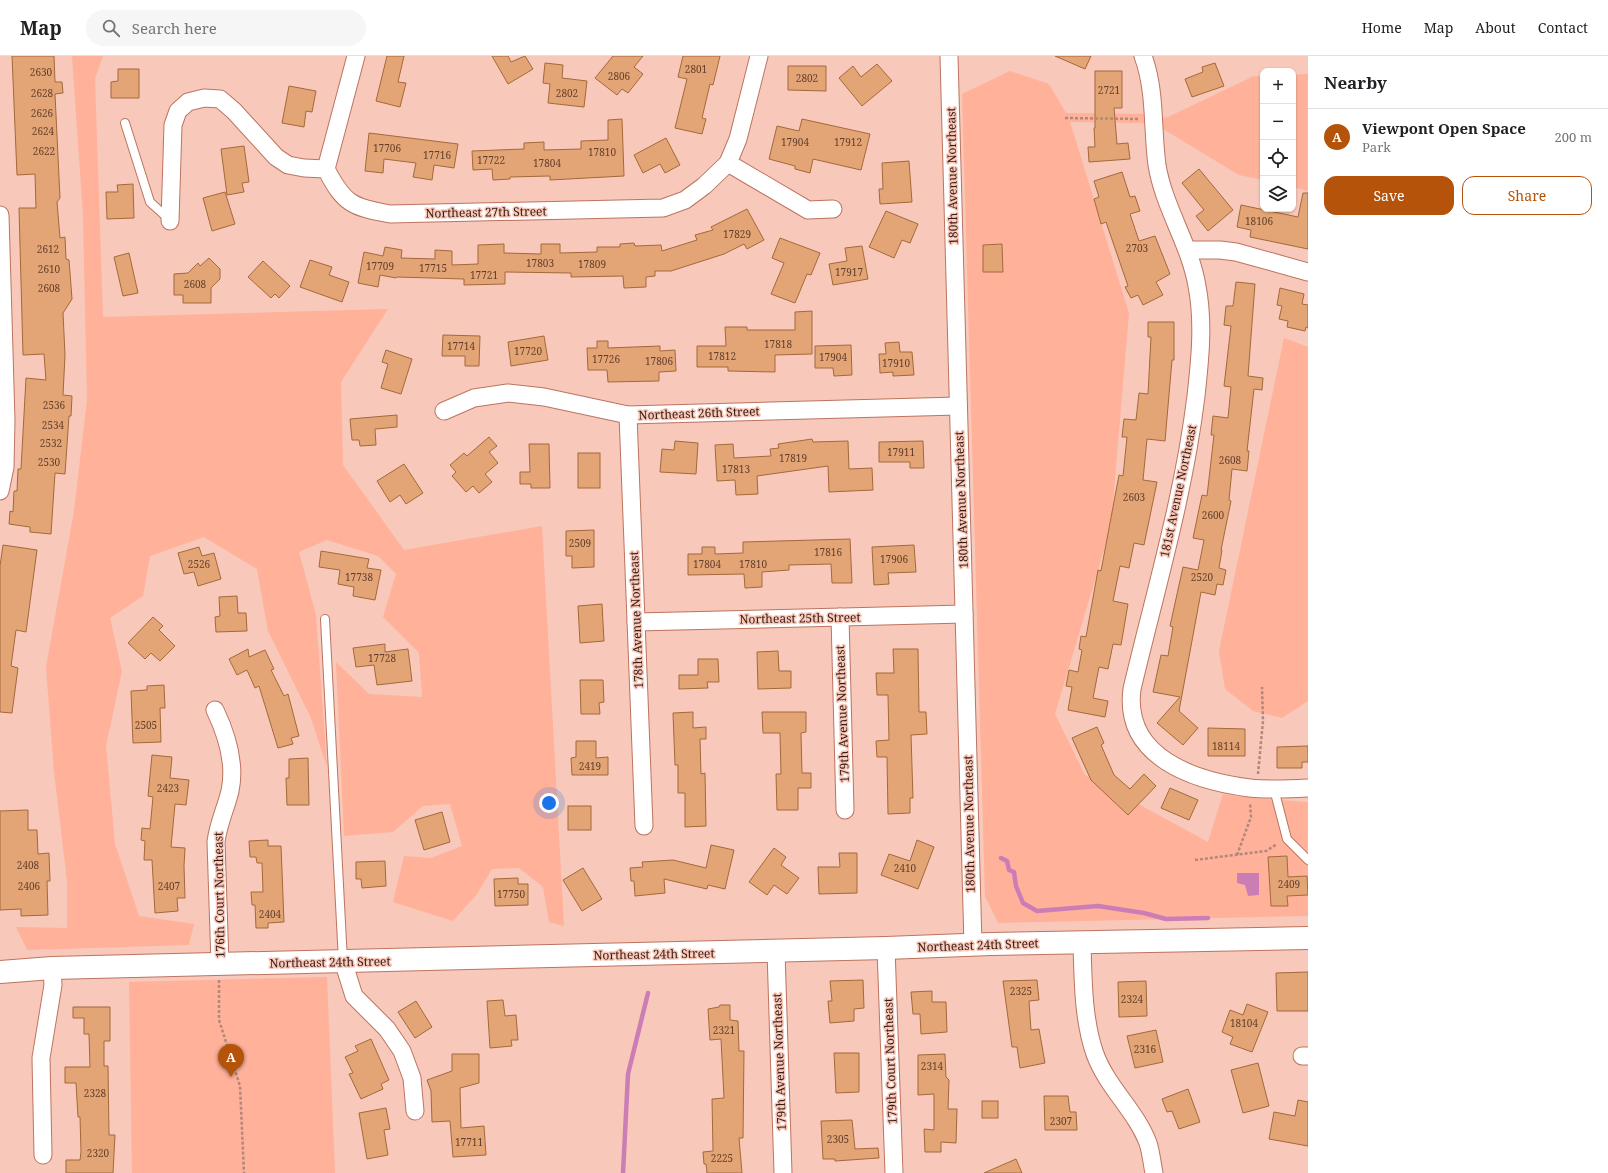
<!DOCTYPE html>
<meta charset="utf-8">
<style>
:root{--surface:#fff;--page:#f6f6f6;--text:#202124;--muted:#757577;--line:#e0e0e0;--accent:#b45309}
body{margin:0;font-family:"Noto Serif",serif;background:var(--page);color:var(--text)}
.controls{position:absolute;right:12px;top:12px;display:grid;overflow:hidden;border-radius:8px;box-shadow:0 1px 3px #0004}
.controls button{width:36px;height:36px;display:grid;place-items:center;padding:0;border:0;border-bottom:1px solid var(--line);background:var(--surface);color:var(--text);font:20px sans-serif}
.you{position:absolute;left:549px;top:747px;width:14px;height:14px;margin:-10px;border:3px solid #fff;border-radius:50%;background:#1a73e8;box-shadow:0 0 0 6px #1a73e833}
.badge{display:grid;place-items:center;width:26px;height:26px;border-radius:50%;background:var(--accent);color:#fff;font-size:13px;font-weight:700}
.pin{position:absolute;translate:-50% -33px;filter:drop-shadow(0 1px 2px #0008)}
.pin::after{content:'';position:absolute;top:21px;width:14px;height:12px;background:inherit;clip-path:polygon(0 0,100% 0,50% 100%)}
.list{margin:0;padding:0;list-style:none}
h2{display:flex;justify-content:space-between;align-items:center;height:52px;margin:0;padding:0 16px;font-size:17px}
h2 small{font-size:13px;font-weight:400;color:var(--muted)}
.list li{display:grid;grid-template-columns:26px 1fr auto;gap:12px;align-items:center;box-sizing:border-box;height:56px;padding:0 16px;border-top:1px solid var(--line)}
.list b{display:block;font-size:15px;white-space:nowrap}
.list p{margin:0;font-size:13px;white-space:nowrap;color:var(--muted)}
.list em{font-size:13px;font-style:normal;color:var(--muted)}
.actions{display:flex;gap:8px;padding:12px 16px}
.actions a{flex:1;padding:9px 0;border:1px solid var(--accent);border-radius:12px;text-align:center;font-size:14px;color:var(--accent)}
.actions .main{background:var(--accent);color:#fff}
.icon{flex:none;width:22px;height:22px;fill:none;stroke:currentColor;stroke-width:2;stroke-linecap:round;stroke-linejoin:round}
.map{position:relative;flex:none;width:1308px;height:1117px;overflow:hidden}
header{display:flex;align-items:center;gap:24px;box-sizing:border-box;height:56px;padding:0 20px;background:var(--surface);border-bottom:1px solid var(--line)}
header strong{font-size:19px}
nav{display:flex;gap:22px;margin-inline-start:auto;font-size:14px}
.search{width:280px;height:36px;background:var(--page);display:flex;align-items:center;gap:10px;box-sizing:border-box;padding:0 14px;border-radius:22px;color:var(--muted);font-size:15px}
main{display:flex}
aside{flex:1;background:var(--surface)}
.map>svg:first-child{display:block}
.green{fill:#ffb19a}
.water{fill:#cb7eb6}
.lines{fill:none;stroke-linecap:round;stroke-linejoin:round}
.stream{stroke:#cb7eb6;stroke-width:4.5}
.building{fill:#e4a576;stroke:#a3693b}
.service-casing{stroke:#bc745f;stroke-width:10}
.minor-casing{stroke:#bc745f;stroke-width:19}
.secondary-casing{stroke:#bc745f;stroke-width:24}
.path{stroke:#b0887c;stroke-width:2.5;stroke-dasharray:3 2;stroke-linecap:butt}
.service{stroke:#fff;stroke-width:8}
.minor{stroke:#fff;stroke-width:17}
.secondary{stroke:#fff;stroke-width:22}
.labels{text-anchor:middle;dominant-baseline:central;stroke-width:3;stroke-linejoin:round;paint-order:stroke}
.number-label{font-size:10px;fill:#623e2b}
.street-label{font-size:12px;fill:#371b12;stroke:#f8c8ba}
</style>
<header>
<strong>Map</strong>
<div class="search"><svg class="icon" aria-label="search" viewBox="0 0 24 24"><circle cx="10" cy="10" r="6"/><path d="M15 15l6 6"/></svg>Search here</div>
<nav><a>Home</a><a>Map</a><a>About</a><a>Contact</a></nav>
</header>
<main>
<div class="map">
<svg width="1308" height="1117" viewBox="0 0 1308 1117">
<rect width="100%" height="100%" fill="#f8c8ba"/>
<g class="green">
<polygon points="72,0 103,0 95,23 103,261 388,253 341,326 343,409 404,494 542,470 564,870 549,866 543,831 519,812 492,813 477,838 453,865 393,846 404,800 431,802 462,790 450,748 423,750 393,776 344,780 336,606 369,638 422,641 419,597 383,561 396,518 378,500 327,484 299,496 316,559 327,711 311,662 268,575 257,513 204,481 150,500 143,540 110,562 122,615 106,690 115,788 139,860 194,868 189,889 27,894 16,871 67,872 67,825 54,716 46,611 74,455 87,344 83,160"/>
<polygon points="1010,15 1049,28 1066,57 1144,58 1166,62 1254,20 1263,20 1263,124 1239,119 1163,73 1144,67 1070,66 1129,257 1111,470 1055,658 1085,719 1208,786 1223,738 1253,742 1308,746 1308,860 998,867 985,840 962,38"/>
<polygon points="1308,18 1308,135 1293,131 1293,19"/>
<polygon points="1284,282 1308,291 1308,645 1282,662 1253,655 1225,633 1219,595"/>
<polygon points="327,921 335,1117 132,1117 129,926"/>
</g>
<polygon class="water" points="1237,817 1259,817 1259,839 1248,840 1245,829 1237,827"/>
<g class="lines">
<g class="stream">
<polyline points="1001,802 1007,805 1009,814 1014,816 1016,830 1023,847 1037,855 1098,850 1144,857 1166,863 1208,862"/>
<polyline points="623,1117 628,1018 648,937"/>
</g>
</g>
<g class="building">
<polygon points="12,0 54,0 55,26 62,26 63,37 55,38 60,142 57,146 60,182 65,181 66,203 69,204 72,243 63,257 65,299 63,339 72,340 71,360 69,360 65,418 55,417 51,478 30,476 30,471 9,468 10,455 13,456 14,435 17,435 18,413 21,413 26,322 46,324 44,298 23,299 19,152 36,152 35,118 17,119"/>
<polygon points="387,0 404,0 398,26 406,27 400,51 376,45"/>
<polygon points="492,0 508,0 511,6 525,0 533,13 508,28"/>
<polygon points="613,0 643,0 634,11 643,18 628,37 622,33 617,39 595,22"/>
<polygon points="683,0 720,0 713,29 710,28 702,62 706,63 702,78 675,72 687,23 678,21"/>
<polygon points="1055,0 1091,0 1085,13"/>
<polygon points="545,7 563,9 562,22 587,25 584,51 548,47 550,28 543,27"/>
<polygon points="1215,7 1224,30 1192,41 1185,23 1203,16 1202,11"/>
<polygon points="877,8 892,25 862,50 839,22 853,10 861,21"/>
<polygon points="788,10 826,10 826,35 788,34"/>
<polygon points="118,13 139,13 139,42 111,42 111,26 118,25"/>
<polygon points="1095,15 1122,15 1122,52 1114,52 1117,88 1128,87 1130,103 1089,106 1088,91 1095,91 1094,72 1095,72"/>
<polygon points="289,30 316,35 312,56 306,55 304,71 282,67"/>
<polygon points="622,63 624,120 550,124 550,120 510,121 510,123 493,124 492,113 473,114 472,95 524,93 524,87 544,86 544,94 581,93 581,85 608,84 608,64"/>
<polygon points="802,63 870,78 861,114 813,103 810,117 795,113 795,110 769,103 777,70 799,75"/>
<polygon points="369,77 458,88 454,112 434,109 432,124 413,121 416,107 384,103 383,117 365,115"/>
<polygon points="666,82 680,109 665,117 660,108 643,117 634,99"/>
<polygon points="244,90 249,126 242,127 244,136 227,139 221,93"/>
<polygon points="909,105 912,146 880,148 879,133 883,133 882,107"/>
<polygon points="1199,113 1233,154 1208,175 1196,160 1204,154 1182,127"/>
<polygon points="1122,116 1130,141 1135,140 1140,155 1130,158 1139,185 1155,180 1170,218 1156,226 1163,239 1143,249 1138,239 1131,242 1125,231 1128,230 1106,166 1101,168 1094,143 1099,141 1094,125"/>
<polygon points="133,128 134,162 107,163 106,136 118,136 117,129"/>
<polygon points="225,136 235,168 212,175 203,142"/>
<polygon points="1303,137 1308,137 1308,193 1250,181 1251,174 1237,171 1241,149 1298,161"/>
<polygon points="747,153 764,184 747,193 744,188 724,198 671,215 655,215 655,220 646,221 646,231 624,232 623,220 571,221 571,217 505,216 505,228 464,229 464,223 397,221 396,222 380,219 378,231 358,227 364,196 383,200 385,191 402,194 401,202 435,203 435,194 452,195 452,209 478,208 478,189 504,188 504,197 541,198 541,188 560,188 560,197 597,196 597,191 620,191 620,188 634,187 635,190 661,189 662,195 697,184 695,179 713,174 711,171"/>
<polygon points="886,155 918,168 910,187 902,184 894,202 869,191"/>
<polygon points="780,182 820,197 811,219 807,218 795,247 771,238 784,207 772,202"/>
<polygon points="1002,188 1003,216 983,216 983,189"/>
<polygon points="862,190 868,223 833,229 829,208 847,205 845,192"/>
<polygon points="129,197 138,237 123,240 114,201"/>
<polygon points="209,202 220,213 220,223 211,232 211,247 183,247 183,239 174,239 174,218 188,217 198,207 200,210"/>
<polygon points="310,204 332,211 329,219 349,226 342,246 300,231"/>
<polygon points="263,205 290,230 279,242 275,238 271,242 248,221"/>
<polygon points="1236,226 1255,228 1248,320 1263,322 1262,334 1254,333 1247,395 1249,395 1247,415 1232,413 1229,444 1231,445 1221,494 1222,494 1219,512 1226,514 1223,529 1217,528 1215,539 1201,536 1179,655 1198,672 1183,689 1157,667 1180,641 1153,636 1161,599 1168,600 1173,571 1170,570 1183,511 1198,514 1204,484 1193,482 1202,439 1207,440 1214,379 1211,379 1213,360 1228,362 1231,331 1224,330 1231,270 1224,269 1226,250 1233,250"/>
<polygon points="1280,232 1304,238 1302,248 1308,249 1308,272 1306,271 1305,275 1287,271 1288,265 1279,263 1282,250 1277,249"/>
<polygon points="812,255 812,298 775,299 775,316 728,315 728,311 697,311 697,290 726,290 725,271 747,271 747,274 795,274 795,256"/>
<polygon points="1148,266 1174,266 1174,304 1172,304 1165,385 1147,383 1143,424 1157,426 1144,489 1134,487 1129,512 1120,510 1113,545 1128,548 1121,589 1113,588 1108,613 1099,611 1093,642 1108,645 1105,661 1068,654 1072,631 1066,630 1069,614 1078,616 1082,594 1079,593 1081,580 1086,581 1098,514 1101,515 1119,419 1123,420 1127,381 1122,381 1124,363 1136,364 1139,337 1148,338 1151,281 1148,281"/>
<polygon points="443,279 480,280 479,310 465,310 465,300 442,300"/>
<polygon points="544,280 548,304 511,310 508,286"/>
<polygon points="597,285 608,285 608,292 660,290 660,295 675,294 676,315 659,316 659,325 608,326 607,314 588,314 587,292 597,292"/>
<polygon points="899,286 900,296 912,296 914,319 893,320 893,316 880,317 879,298 886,298 885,287"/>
<polygon points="851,289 852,319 834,320 833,312 815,312 815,290"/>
<polygon points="386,294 412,303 401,338 381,332 388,308 382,306"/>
<polygon points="397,359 397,371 375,373 376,389 360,390 359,384 352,384 350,363"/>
<polygon points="489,381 497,390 489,396 498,407 485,418 492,426 479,437 473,430 466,436 452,420 456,416 450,409 464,397 467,400"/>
<polygon points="812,383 813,386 848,385 849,413 872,412 873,434 829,436 828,410 757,420 758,438 736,439 735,424 717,425 715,389 733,388 734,402 771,400 770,393 779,392 778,388"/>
<polygon points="675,385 698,387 696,418 660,416 662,393 674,394"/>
<polygon points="923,385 924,412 910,412 910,406 879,406 879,386"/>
<polygon points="529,388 549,388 550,432 531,432 531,428 520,428 520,416 530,416"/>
<rect x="578" y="397" width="22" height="35"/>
<polygon points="404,408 423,437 406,448 400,439 390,446 377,425"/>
<polygon points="594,474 594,511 572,512 572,500 566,500 566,475"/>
<polygon points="850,483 852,527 832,527 831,508 789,509 789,514 762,516 762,531 745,532 744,518 688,519 688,498 702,498 702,491 715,491 715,498 743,497 743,486"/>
<polygon points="3,489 37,494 26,576 16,574 11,610 18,612 12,657 0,656 0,510"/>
<polygon points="914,489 916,516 888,517 889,528 874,529 872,491"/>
<polygon points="199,491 202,500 214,497 221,523 198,530 194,516 184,518 178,497"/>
<polygon points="321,495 369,503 367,512 381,514 375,544 353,540 354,531 338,528 340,514 319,511"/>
<polygon points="237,540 238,557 246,557 247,575 216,576 215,561 220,560 219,541"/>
<polygon points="602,548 604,585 580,587 578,550"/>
<polygon points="153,561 163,570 159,574 175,590 160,605 151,597 145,603 128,587"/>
<polygon points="385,588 385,596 408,593 412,625 377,629 374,609 356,611 353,592"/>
<polygon points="248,593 249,601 265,594 274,613 271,614 284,640 288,638 299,680 291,682 293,688 278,692 259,630 255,632 247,614 237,619 229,603"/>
<polygon points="893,593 918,593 919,656 926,656 927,678 911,679 913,742 910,742 910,757 888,758 887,701 877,701 876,685 889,684 888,639 877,639 876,617 894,617"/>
<polygon points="778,595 779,615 791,615 791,632 758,633 757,596"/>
<polygon points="698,603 718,603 719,626 707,626 708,632 679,633 679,619 698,619"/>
<polygon points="580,624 603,624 604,646 599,647 600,658 581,658"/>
<polygon points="164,629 165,652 160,652 161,686 133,687 131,635 147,634 147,630"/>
<polygon points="693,656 693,672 706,671 706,683 700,683 701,718 705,717 706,770 685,771 685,737 678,737 678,709 675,709 673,657"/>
<polygon points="762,656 806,656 806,676 801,677 802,717 811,717 811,732 798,732 798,754 777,754 776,718 781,718 780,677 763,677"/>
<polygon points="1097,671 1104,687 1101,689 1114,719 1130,733 1144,718 1156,730 1128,759 1091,724 1072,682"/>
<polygon points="1208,672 1245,673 1245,700 1208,700"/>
<polygon points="576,685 596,685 596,702 608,701 608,719 572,719 571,702 576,701"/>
<polygon points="1308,690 1308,706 1302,706 1302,712 1277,712 1277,691"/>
<polygon points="152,699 172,701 170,722 189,724 186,749 175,748 171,791 185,792 184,810 185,842 177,842 178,855 155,857 152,804 144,804 145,785 141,784 142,772 150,773 153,741 148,740"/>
<polygon points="308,702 309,749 287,749 286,722 289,722 289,703"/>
<polygon points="1170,732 1198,744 1189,764 1161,752"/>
<rect x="568" y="750" width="23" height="24"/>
<polygon points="28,754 28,774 37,774 38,798 49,797 50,825 47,825 48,859 21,860 21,853 0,854 0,755"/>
<polygon points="442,756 450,786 424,794 415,764"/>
<polygon points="268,784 268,790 281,790 284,866 268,867 268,872 256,872 255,849 252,849 251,836 263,836 262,807 257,807 256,801 250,801 249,785"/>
<polygon points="917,784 934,791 918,833 881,819 889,798 910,805"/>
<polygon points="711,789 734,794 725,833 708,829 707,833 664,823 665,837 635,840 634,825 631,825 630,812 643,811 642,806 673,804 706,812"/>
<polygon points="774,792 786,801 781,809 799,822 787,838 774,829 767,839 749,826"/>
<polygon points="839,797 857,797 857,837 819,838 818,811 840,811"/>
<polygon points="1287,800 1288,821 1307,820 1308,839 1287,840 1288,850 1271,850 1268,801"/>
<polygon points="385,805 386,830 362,832 361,823 356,823 356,806"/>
<polygon points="583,812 602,843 582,855 563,824"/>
<polygon points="518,822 518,828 528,828 528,849 495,850 494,823"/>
<polygon points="1308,916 1308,955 1277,955 1276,917"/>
<polygon points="863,924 864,952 854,953 854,965 830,967 828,945 832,945 830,925"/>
<polygon points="1037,924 1039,944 1029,945 1031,974 1039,973 1045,1007 1020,1012 1017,991 1012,991 1003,925"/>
<polygon points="1146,925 1147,960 1119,961 1118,926"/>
<polygon points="932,935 932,946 946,946 947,976 921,978 920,958 913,958 911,936"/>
<polygon points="503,944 505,960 516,959 518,984 511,984 512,990 490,992 487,945"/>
<polygon points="416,945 432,971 415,982 398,956"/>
<polygon points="1247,948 1268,956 1252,996 1230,988 1233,981 1222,976 1230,954 1243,959"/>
<polygon points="720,949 730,949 730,964 738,965 739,995 744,995 743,1082 739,1082 742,1117 707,1117 706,1108 704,1108 703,1096 713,1095 712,1043 724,1042 721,983 710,984 708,953 719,951"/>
<polygon points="73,951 110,951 110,985 104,985 104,1010 108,1010 109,1079 115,1079 113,1117 66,1117 66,1104 80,1104 81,1096 80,1061 78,1061 76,1027 65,1027 65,1011 90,1011 89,978 84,978 84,962 73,962"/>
<polygon points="1156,974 1163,1006 1135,1012 1127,980"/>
<polygon points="371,983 389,1024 381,1028 383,1033 361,1043 349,1018 353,1017 345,1001 358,995 355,990"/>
<polygon points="834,997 859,997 859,1036 836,1037"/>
<polygon points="452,998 479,998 479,1027 460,1032 461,1072 484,1070 486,1099 453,1101 450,1065 432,1066 431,1035 427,1024 452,1015"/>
<polygon points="945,998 946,1021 949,1024 948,1053 957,1053 956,1087 941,1086 941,1096 925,1096 924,1073 934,1074 934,1038 918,1039 918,999"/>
<polygon points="1258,1007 1269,1050 1243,1057 1231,1014"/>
<polygon points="1188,1033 1200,1066 1179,1073 1172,1055 1167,1056 1162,1043"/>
<polygon points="1044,1040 1068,1040 1070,1056 1076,1056 1077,1074 1045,1074"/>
<polygon points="1298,1044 1308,1046 1308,1090 1269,1083 1274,1056 1295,1060"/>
<rect x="982" y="1045" width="16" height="17"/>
<polygon points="386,1052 390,1073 384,1074 388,1099 367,1103 359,1057"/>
<polygon points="852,1064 855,1093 878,1092 879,1102 835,1105 835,1103 823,1103 821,1065"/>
<polygon points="1016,1103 1022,1117 984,1117"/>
</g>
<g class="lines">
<defs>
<g id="service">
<polyline points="125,67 150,146 170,164"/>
<polyline points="325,563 343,905"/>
<polyline points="1274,733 1287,783 1308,804"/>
</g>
<g id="minor">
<polyline points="949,0 973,889"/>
<path d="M 1143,0 C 1156,35 1152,73 1157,109 C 1164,152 1190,188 1197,230 C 1204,266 1200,304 1196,340 C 1184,439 1155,536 1132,633 C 1123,702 1195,725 1250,732 C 1269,734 1289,733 1308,732"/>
<polyline points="728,107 738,83 759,0"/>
<polyline points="326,113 356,0"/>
<polyline points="0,159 6,365 5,411 0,435"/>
<path d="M 170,165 L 173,69 L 178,55 L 188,46 L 204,42 L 220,43 L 234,55 L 276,101 L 288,109 L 304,112 L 326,113 C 344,148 352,151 390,158 L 663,152 L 685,144 L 704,130 L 728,107 L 808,154 L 833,153"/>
<polyline points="1188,194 1220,194 1236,196 1308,216"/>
<polyline points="444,355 474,342 508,337 544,341 628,359 958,350"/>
<polyline points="628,359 644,770"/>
<polyline points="840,561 845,754"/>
<polyline points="636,566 964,558"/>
<path d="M 215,654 C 227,679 236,707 230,735 C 226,752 218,768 216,786 L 220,908"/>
<path d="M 1082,887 C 1083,923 1083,964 1095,998 C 1107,1031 1136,1055 1148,1087 C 1151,1096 1152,1107 1154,1117"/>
<polyline points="886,892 894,1117"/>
<polyline points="776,895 783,1117"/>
<polyline points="343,905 354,940 387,973 402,995 412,1022 415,1055"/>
<polyline points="1302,1000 1308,1000"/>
<polyline points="43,1099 41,1002 53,929 52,912"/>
</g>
<polyline id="secondary" points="0,916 52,912 886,892 991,888 1308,882"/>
</defs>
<use href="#service" class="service-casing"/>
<use href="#minor" class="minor-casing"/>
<use href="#secondary" class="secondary-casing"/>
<g class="path">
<polyline points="1065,62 1139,63"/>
<polyline points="1258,718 1263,665 1262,631"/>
<polyline points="1237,799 1251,761 1250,747"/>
<polyline points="1195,804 1266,795 1277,788"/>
<polyline points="219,924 219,964 240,1030 244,1117"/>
</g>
<use href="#service" class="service"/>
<use href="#minor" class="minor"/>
<use href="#secondary" class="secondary"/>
</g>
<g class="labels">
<g class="number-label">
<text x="696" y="13">2801</text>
<text x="41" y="16">2630</text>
<text x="619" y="20">2806</text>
<text x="807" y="22">2802</text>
<text x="1109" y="34">2721</text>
<text x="42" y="37">2628</text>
<text x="567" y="37">2802</text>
<text x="42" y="57">2626</text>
<text x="43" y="75">2624</text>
<text x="795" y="86">17904</text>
<text x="848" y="86">17912</text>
<text x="387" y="92">17706</text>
<text x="44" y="95">2622</text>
<text x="602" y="96">17810</text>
<text x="437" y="99">17716</text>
<text x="491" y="104">17722</text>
<text x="547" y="107">17804</text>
<text x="1259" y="165">18106</text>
<text x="737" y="178">17829</text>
<text x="1137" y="192">2703</text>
<text x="48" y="193">2612</text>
<text x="540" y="207">17803</text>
<text x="592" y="208">17809</text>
<text x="380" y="210">17709</text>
<text x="433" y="212">17715</text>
<text x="49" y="213">2610</text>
<text x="849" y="216">17917</text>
<text x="484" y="219">17721</text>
<text x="195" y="228">2608</text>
<text x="49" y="232">2608</text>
<text x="778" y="288">17818</text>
<text x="461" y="290">17714</text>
<text x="528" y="295">17720</text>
<text x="722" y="300">17812</text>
<text x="833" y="301">17904</text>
<text x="606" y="303">17726</text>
<text x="659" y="305">17806</text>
<text x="896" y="307">17910</text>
<text x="54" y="349">2536</text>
<text x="53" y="369">2534</text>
<text x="51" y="387">2532</text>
<text x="901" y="396">17911</text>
<text x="793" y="402">17819</text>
<text x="1230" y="404">2608</text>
<text x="49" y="406">2530</text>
<text x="736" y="413">17813</text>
<text x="1134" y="441">2603</text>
<text x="1213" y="459">2600</text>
<text x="580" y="487">2509</text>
<text x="828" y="496">17816</text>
<text x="894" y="503">17906</text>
<text x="199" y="508">2526</text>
<text x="707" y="508">17804</text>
<text x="753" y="508">17810</text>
<text x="359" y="521">17738</text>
<text x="1202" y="521">2520</text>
<text x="382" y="602">17728</text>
<text x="146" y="669">2505</text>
<text x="1226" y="690">18114</text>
<text x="590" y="710">2419</text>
<text x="168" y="732">2423</text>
<text x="28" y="809">2408</text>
<text x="905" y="812">2410</text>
<text x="1289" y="828">2409</text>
<text x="29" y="830">2406</text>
<text x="169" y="830">2407</text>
<text x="511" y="838">17750</text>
<text x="270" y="858">2404</text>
<text x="1021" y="935">2325</text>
<text x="1132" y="943">2324</text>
<text x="1244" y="967">18104</text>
<text x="724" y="974">2321</text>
<text x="1145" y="993">2316</text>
<text x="932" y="1010">2314</text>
<text x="95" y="1037">2328</text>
<text x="1061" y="1065">2307</text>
<text x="838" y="1083">2305</text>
<text x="469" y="1086">17711</text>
<text x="98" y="1097">2320</text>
<text x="722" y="1102">2225</text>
</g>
<g class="street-label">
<text transform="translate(952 120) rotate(-91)">180th Avenue Northeast</text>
<text transform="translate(486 156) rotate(-1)">Northeast 27th Street</text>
<text transform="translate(699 357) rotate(-2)">Northeast 26th Street</text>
<text transform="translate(1178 435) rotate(-78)">181st Avenue Northeast</text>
<text transform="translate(961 444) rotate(-92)">180th Avenue Northeast</text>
<text transform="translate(800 562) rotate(-1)">Northeast 25th Street</text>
<text transform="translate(636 564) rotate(-92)">178th Avenue Northeast</text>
<text transform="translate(842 658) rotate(-92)">179th Avenue Northeast</text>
<text transform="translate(969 768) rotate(-91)">180th Avenue Northeast</text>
<text transform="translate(219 839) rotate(-91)">176th Court Northeast</text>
<text transform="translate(978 889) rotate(-2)">Northeast 24th Street</text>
<text transform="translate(654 898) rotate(-1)">Northeast 24th Street</text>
<text transform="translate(330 906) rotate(-1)">Northeast 24th Street</text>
<text transform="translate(890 1005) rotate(-92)">179th Court Northeast</text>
<text transform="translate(779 1006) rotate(-92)">179th Avenue Northeast</text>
</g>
</g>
</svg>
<div class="controls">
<button>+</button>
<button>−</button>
<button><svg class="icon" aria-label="locate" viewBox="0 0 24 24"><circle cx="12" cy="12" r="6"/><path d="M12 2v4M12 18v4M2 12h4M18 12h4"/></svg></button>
<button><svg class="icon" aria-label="layers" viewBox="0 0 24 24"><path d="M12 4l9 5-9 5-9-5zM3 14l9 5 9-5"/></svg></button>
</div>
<div class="you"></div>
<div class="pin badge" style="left:231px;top:1021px">A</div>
</div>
<aside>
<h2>Nearby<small></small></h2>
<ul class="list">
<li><span class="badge">A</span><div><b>Viewpont Open Space</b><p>Park</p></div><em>200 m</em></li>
</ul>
<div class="actions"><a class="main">Save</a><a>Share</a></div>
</aside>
</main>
